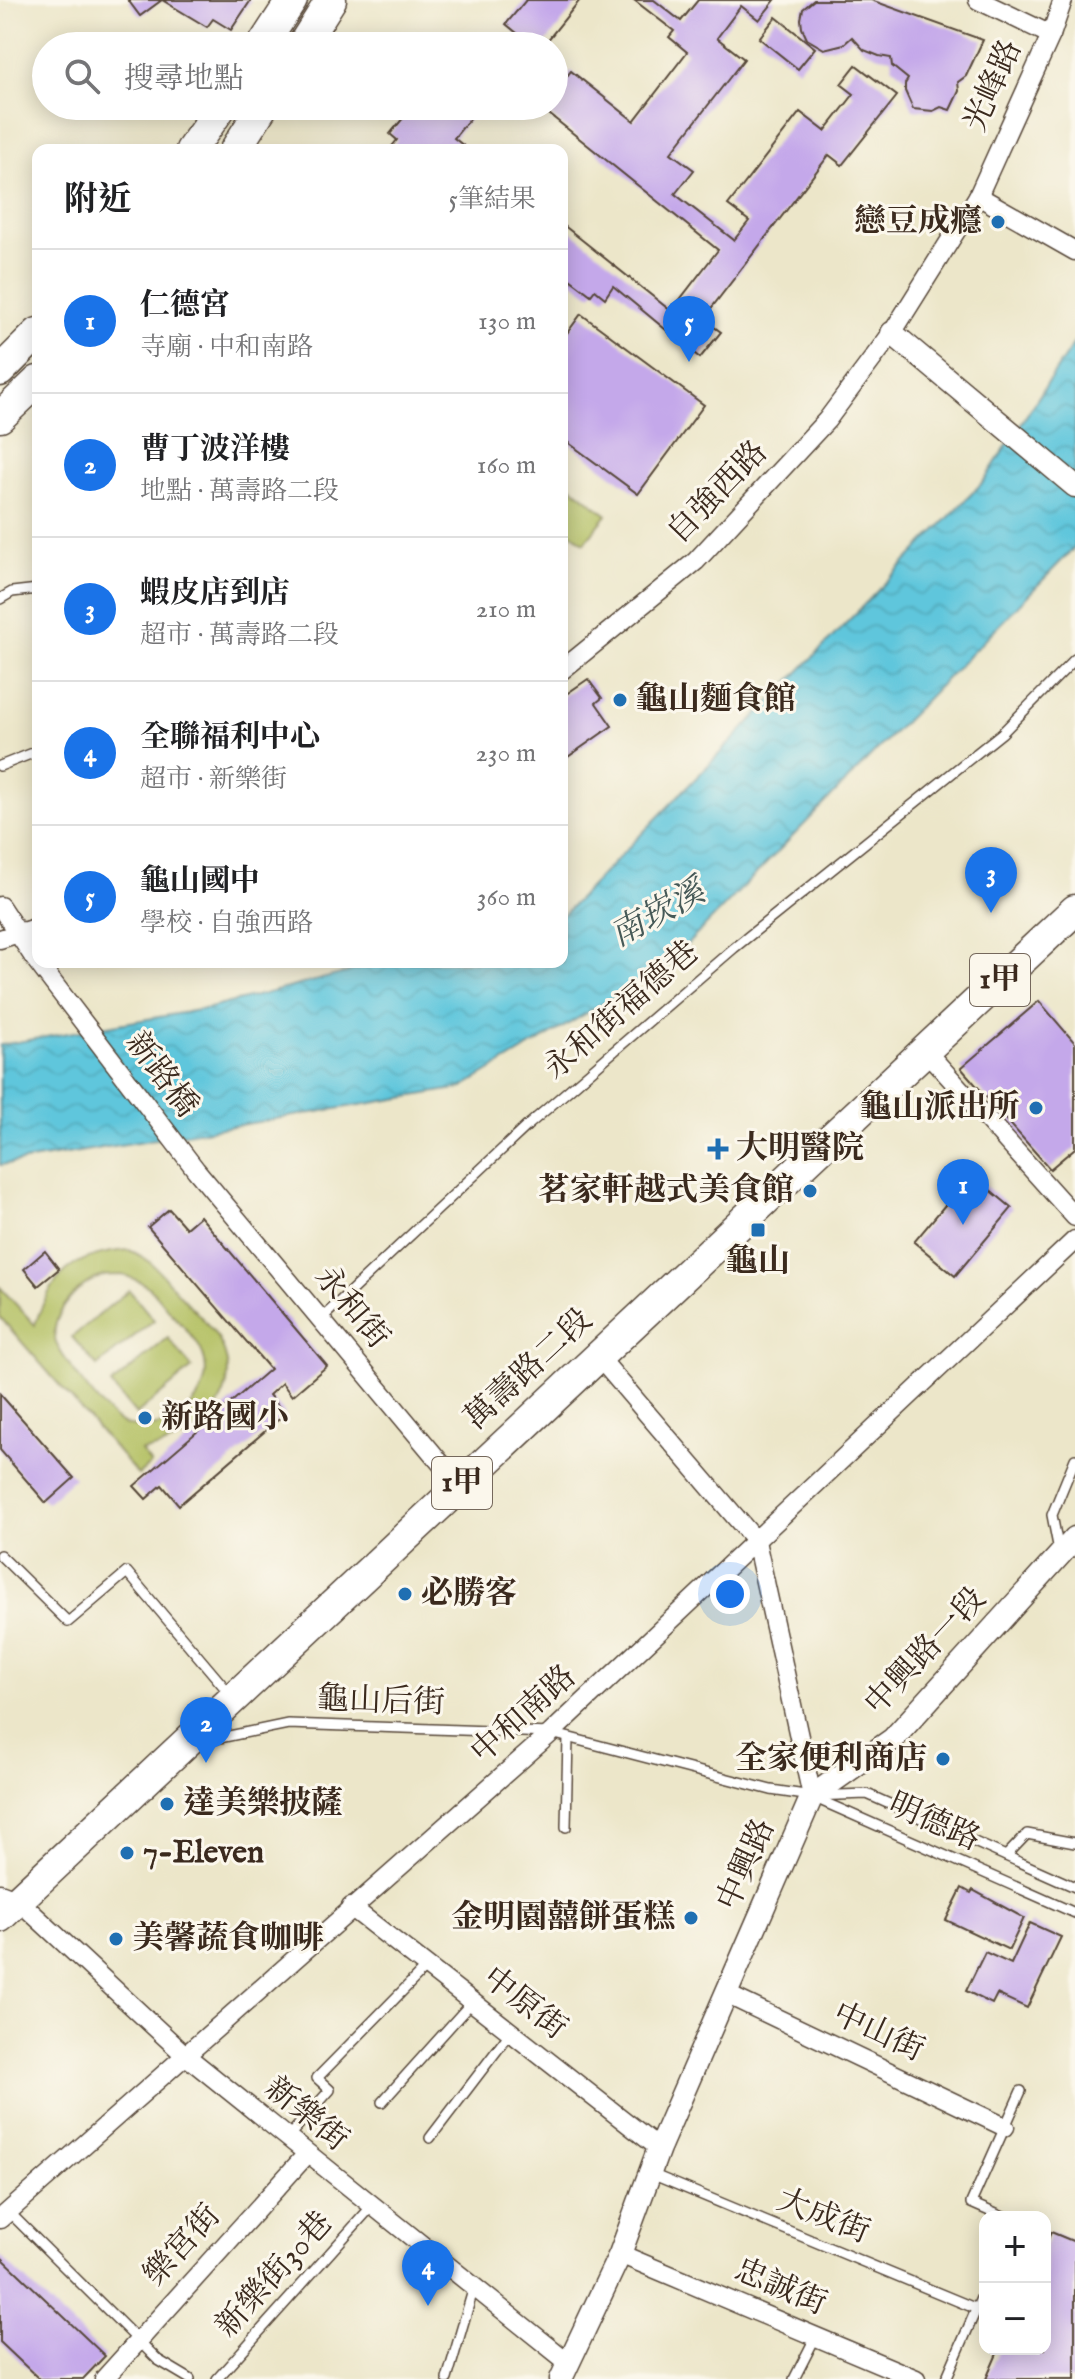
<!DOCTYPE html>
<html lang="zh-TW">
<meta charset="utf-8">
<style>
:root{--surface:#fff;--page:#f6f6f6;--text:#202124;--muted:#757577;--line:#e0e0e0;--accent:#1a73e8}
body{margin:0;font-family:"IM FELL English","Noto Serif TC",serif;background:var(--page);color:var(--text)}
.controls{position:absolute;right:24px;bottom:24px;display:grid;overflow:hidden;border-radius:16px;box-shadow:0 4px 20px #0003}
.controls button{width:72px;height:72px;display:grid;place-items:center;padding:0;border:0;border-bottom:2px solid var(--line);background:var(--surface);color:var(--text);font:40px sans-serif}
.you{position:absolute;left:730px;top:1594px;width:28px;height:28px;margin:-20px;border:6px solid #fff;border-radius:50%;background:#1a73e8;box-shadow:0 0 0 12px #1a73e833}
.badge{display:grid;place-items:center;width:52px;height:52px;border-radius:50%;background:var(--accent);color:#fff;font-size:26px;font-weight:700}
.pin{position:absolute;translate:-50% -66px;filter:drop-shadow(0 2px 4px #0008)}
.pin::after{content:'';position:absolute;top:42px;width:28px;height:24px;background:inherit;clip-path:polygon(0 0,100% 0,50% 100%)}
.list{margin:0;padding:0;list-style:none}
h2{display:flex;justify-content:space-between;align-items:center;height:104px;margin:0;padding:0 32px;font-size:34px}
h2 small{font-size:26px;font-weight:400;color:var(--muted)}
.list li{display:grid;grid-template-columns:52px 1fr auto;gap:24px;align-items:center;box-sizing:border-box;height:144px;padding:0 32px;border-top:2px solid var(--line)}
.list b{display:block;font-size:30px;white-space:nowrap}
.list p{margin:0;font-size:26px;white-space:nowrap;color:var(--muted)}
.list em{font-size:26px;font-style:normal;color:var(--muted)}
.icon{flex:none;width:44px;height:44px;fill:none;stroke:currentColor;stroke-width:2;stroke-linecap:round;stroke-linejoin:round}
.map{position:relative;flex:none;width:1075px;height:2379px;overflow:hidden}
.search{position:absolute;background:var(--surface);box-shadow:0 4px 20px #0003;left:32px;top:32px;width:536px;height:88px;display:flex;align-items:center;gap:20px;box-sizing:border-box;padding:0 28px;border-radius:44px;color:var(--muted);font-size:30px}
.panel{position:absolute;background:var(--surface);box-shadow:0 4px 20px #0003;left:32px;top:144px;width:536px;height:824px;border-radius:16px}
.map>svg:first-child{display:block}
.pitch{fill:#b2bf61;stroke:#767440;stroke-width:2;fill-rule:evenodd}
.water{fill:url(#water-waves);stroke:#4d787d;stroke-width:2}
.building{fill:#c4a8ea}
.lines{fill:none;stroke-linecap:round;stroke-linejoin:round}
.service-casing{stroke:#564638;stroke-width:12}
.minor-casing{stroke:#564638;stroke-width:21}
.tertiary-casing{stroke:#564638;stroke-width:25}
.primary-casing{stroke:#564638;stroke-width:33}
.service{stroke:#fff;stroke-width:9}
.minor{stroke:#fff;stroke-width:18}
.tertiary{stroke:#fff;stroke-width:22}
.primary{stroke:#fff;stroke-width:30}
.poi-dot{fill:#1f6fb2;stroke:#fbf7ec;stroke-width:3}
.labels{text-anchor:middle;dominant-baseline:central;stroke-width:6;stroke-linejoin:round;paint-order:stroke}
.shield{fill:#fbf7ec;stroke:#75685c;stroke-width:2}
.shield-label{font-size:30px;font-weight:bold;fill:#3b2a1e}
.street-label{font-size:32px;fill:#3b2a1e;stroke:#fbf7ec}
.poi-label{font-size:32px;font-weight:bold;fill:#3b2a1e;stroke:#fbf7ec;text-anchor:start}
.water-label{font-size:34px;font-style:italic;fill:#465957;stroke:#fbf7ec}
</style>
<div class="map">
<svg width="1075" height="2379" viewBox="0 0 1075 2379">
<defs>
<pattern id="water-waves" width="16" height="10" patternUnits="userSpaceOnUse" patternTransform="scale(2)"><rect width="16" height="10" fill="#5fc6dc"/><path d="M0 5q4-4 8 0t8 0" fill="none" stroke="#53aabc"/></pattern>
</defs>
<rect width="100%" height="100%" fill="#fbf7ec"/>
<filter id="ink" filterUnits="userSpaceOnUse"><feTurbulence type="fractalNoise" baseFrequency=".0125" numOctaves="2"/><feDisplacementMap in="SourceGraphic" scale="16" xChannelSelector="R" yChannelSelector="G"/><feConvolveMatrix kernelMatrix="1 2 1 2 8 2 1 2 1" color-interpolation-filters="sRGB"/></filter>
<filter id="wash" filterUnits="userSpaceOnUse"><feTurbulence type="fractalNoise" baseFrequency=".006" numOctaves="4" result="noise"/><feDisplacementMap in="SourceGraphic" scale="32" xChannelSelector="R" yChannelSelector="G"/><feGaussianBlur stdDeviation="1.8" result="paint"/><feColorMatrix in="noise" values="0 0 0 0 0 0 0 0 0 0 0 0 0 0 0 0 0 1.4 0 .05"/><feComposite in="paint" operator="in"/></filter>
<g filter="url(#wash)">
<rect width="100%" height="100%" fill="#ece6c9"/>
<g class="pitch">
<polygon points="562,479 607,515 584,543 562,525"/>
<path d="M 129,1250 C 152,1259 163,1276 179,1294 C 196,1313 220,1332 226,1358 C 239,1408 184,1446 141,1451 L 151,1464 L 138,1475 L 0,1317 L 0,1287 L 35,1325 C 52,1273 74,1254 129,1250 ZM 122,1275 C 150,1282 155,1294 173,1315 C 181,1324 190,1333 197,1343 C 219,1375 197,1413 163,1424 C 150,1429 128,1429 116,1420 C 103,1410 57,1353 55,1339 C 51,1313 80,1282 104,1276 C 109,1275 117,1275 122,1275 Z"/>
<polygon points="129,1290 154,1320 97,1366 72,1337"/>
<polygon points="168,1338 192,1368 136,1415 111,1385"/>
</g>
<polygon class="water" points="1075,341 1075,547 667,965 461,1088 0,1165 0,1045 210,1008 387,962 562,962 562,916 983,482"/>
<g id="blocks">
<g class="building">
<polygon points="128,0 251,0 231,30 213,19 207,27 162,0 140,16"/>
<polygon points="526,0 580,0 543,46 508,46 518,34 506,24"/>
<polygon points="634,0 654,0 681,21 698,0 775,0 759,20 741,6 717,38 744,59 671,153 694,170 675,194 734,240 749,221 728,205 800,112 825,131 854,94 841,84 856,65 897,96 842,165 829,155 703,319 721,332 700,358 613,286 605,298 595,290 591,295 562,273 562,224 671,311 718,250 539,106 554,106 554,93 571,71 634,121 687,52 669,37 674,31"/>
<polygon points="814,0 871,0 983,40 966,76 958,82 959,91 950,110 941,107 933,111 913,109 905,91 905,84 908,79 892,66 891,58 879,56 864,50 852,37 844,44 824,49 807,39 802,28 801,19 803,9"/>
<polygon points="776,17 815,48 798,69 759,38"/>
<polygon points="413,106 480,106 454,138 469,150 389,150 397,140 390,134"/>
<polygon points="581,314 704,405 638,494 562,438 562,340"/>
<polygon points="588,679 602,698 596,703 612,726 562,761 562,697"/>
<polygon points="1039,1001 1075,1043 1075,1148 1050,1169 961,1068"/>
<polygon points="971,1174 1012,1208 955,1276 914,1242"/>
<polygon points="169,1209 186,1228 200,1216 327,1366 292,1396 282,1383 269,1395 285,1414 179,1505 162,1485 146,1499 134,1486 270,1369 148,1227"/>
<polygon points="45,1251 59,1269 38,1286 24,1269"/>
<polygon points="0,1394 74,1478 46,1503 0,1450"/>
<polygon points="962,1888 971,1893 973,1890 1024,1918 1009,1950 946,1920"/>
<polygon points="1030,1923 1061,1937 1027,2008 997,1994 992,2004 966,1991 985,1952 1011,1964"/>
<polygon points="1051,2232 1075,2242 1075,2379 986,2379 999,2349 1045,2349 1045,2246"/>
<polygon points="0,2256 105,2356 83,2379 39,2379 0,2342"/>
</g>
</g>
</g>
<g filter="url(#ink)">
<use href="#blocks" fill-opacity="0" stroke="#564638" stroke-width="2"/>
<g class="lines">
<defs>
<g id="service">
<polyline points="0,599 12,592 38,589"/>
<polyline points="0,766 38,751"/>
<polyline points="321,1319 527,1126 734,948 1002,733 1075,659"/>
<polyline points="1059,1551 1052,1515 1075,1459"/>
<polyline points="0,1555 68,1622 127,1572 230,1694"/>
<polyline points="200,1742 288,1724 551,1733 771,1790 812,1796 867,1794 1075,1887"/>
<polyline points="815,1798 1075,1913"/>
<polyline points="566,1827 568,1738"/>
<polyline points="1006,1856 1027,1834 1075,1843"/>
<polyline points="382,2102 472,2002"/>
<polyline points="287,2138 330,2090 317,2078 427,1966"/>
<polyline points="430,2138 511,2032"/>
<polyline points="649,2173 977,2309"/>
<polyline points="8,2211 158,2360 190,2379"/>
<polyline points="1003,2217 971,2203 1021,2091"/>
<polyline points="217,2379 372,2206"/>
<polyline points="447,2379 474,2287"/>
<polyline points="794,2379 816,2336"/>
<polyline points="946,2379 985,2289"/>
</g>
<g id="minor">
<polyline points="978,0 1051,35"/>
<polyline points="978,196 1075,251"/>
<polyline points="562,670 696,561 827,420 892,333 978,196 1051,35 1063,0"/>
<polyline points="0,906 35,959 196,1170 459,1485"/>
<polyline points="0,939 38,927"/>
<polyline points="924,1049 1075,1217"/>
<polyline points="597,1355 756,1541 812,1796"/>
<polyline points="0,1893 18,1900 185,2055 569,2363"/>
<polyline points="351,1907 659,2148"/>
<polyline points="726,1994 1005,2127"/>
<polyline points="0,2219 551,1733 1075,1240"/>
<polyline points="620,2254 916,2379"/>
<polyline points="104,2379 307,2154"/>
</g>
<g id="tertiary">
<polyline points="892,333 1075,486"/>
<polyline points="561,2379 620,2254 659,2148 812,1796 893,1739 1075,1538"/>
</g>
<g id="primary">
<polyline points="262,46 292,0"/>
<polyline points="302,46 331,0"/>
<polyline points="191,150 222,106"/>
<polyline points="235,150 263,106"/>
<polyline points="0,371 38,333"/>
<polyline points="0,417 38,381"/>
<polyline points="0,1917 1075,910"/>
</g>
</defs>
<use href="#service" class="service-casing"/>
<use href="#minor" class="minor-casing"/>
<use href="#tertiary" class="tertiary-casing"/>
<use href="#primary" class="primary-casing"/>
<use href="#service" class="service"/>
<use href="#minor" class="minor"/>
<use href="#tertiary" class="tertiary"/>
<use href="#primary" class="primary"/>
</g>
</g>
<g class="poi-dot">
<circle cx="998" cy="222" r="8"/>
<circle cx="620" cy="700" r="8"/>
<circle cx="1036" cy="1108" r="8"/>
<path d="M714 1137h8v8h8v8h-8v8h-8v-8h-8v-8h8z"/>
<circle cx="810" cy="1191" r="8"/>
<rect x="750" y="1222" width="16" height="16" rx="4"/>
<circle cx="145" cy="1418" r="8"/>
<circle cx="405" cy="1594" r="8"/>
<circle cx="943" cy="1759" r="8"/>
<circle cx="167" cy="1804" r="8"/>
<circle cx="127" cy="1853" r="8"/>
<circle cx="691" cy="1918" r="8"/>
<circle cx="116" cy="1939" r="8"/>
</g>
<g class="labels">
<g class="shield">
<rect x="970" y="954" width="60" height="52" rx="6"/>
<rect x="432" y="1457" width="60" height="52" rx="6"/>
</g>
<g class="shield-label">
<text x="1000" y="980">1甲</text>
<text x="462" y="1483">1甲</text>
</g>
<g class="street-label">
<text transform="translate(994 86) rotate(-66)">光峰路</text>
<text transform="translate(718 493) rotate(-46)">自強西路</text>
<text transform="translate(622 1011) rotate(-41)">永和街福德巷</text>
<text transform="translate(161 1075) rotate(53)">新路橋</text>
<text transform="translate(351 1308) rotate(50)">永和街</text>
<text transform="translate(529 1370) rotate(-43)">萬壽路二段</text>
<text transform="translate(926 1652) rotate(-47)">中興路一段</text>
<text transform="translate(381 1702) rotate(2)">龜山后街</text>
<text transform="translate(524 1715) rotate(-42)">中和南路</text>
<text transform="translate(934 1823) rotate(24)">明德路</text>
<text transform="translate(747 1865) rotate(-66)">中興路</text>
<text transform="translate(524 2004) rotate(38)">中原街</text>
<text transform="translate(878 2033) rotate(25)">中山街</text>
<text transform="translate(306 2115) rotate(39)">新樂街</text>
<text transform="translate(823 2217) rotate(22)">大成街</text>
<text transform="translate(183 2246) rotate(-48)">樂宮街</text>
<text transform="translate(275 2275) rotate(-48)">新樂街30巷</text>
<text transform="translate(780 2288) rotate(23)">忠誠街</text>
</g>
<g class="poi-label">
<text x="982" y="222" text-anchor="end">戀豆成癮</text>
<text x="636" y="700">龜山麵食館</text>
<text x="1020" y="1108" text-anchor="end">龜山派出所</text>
<text x="736" y="1149">大明醫院</text>
<text x="794" y="1191" text-anchor="end">茗家軒越式美食館</text>
<text x="758" y="1262" text-anchor="middle">龜山</text>
<text x="161" y="1418">新路國小</text>
<text x="421" y="1594">必勝客</text>
<text x="927" y="1759" text-anchor="end">全家便利商店</text>
<text x="183" y="1804">達美樂披薩</text>
<text x="143" y="1853">7-Eleven</text>
<text x="675" y="1918" text-anchor="end">金明園囍餅蛋糕</text>
<text x="132" y="1939">美馨蔬食咖啡</text>
</g>
<g class="water-label">
<text transform="translate(658 914) rotate(-29)">南崁溪</text>
</g>
</g>
</svg>
<div class="controls">
<button>+</button>
<button>−</button>
</div>
<div class="you"></div>
<div class="pin badge" style="left:963px;top:1225px">1</div>
<div class="pin badge" style="left:206px;top:1763px">2</div>
<div class="pin badge" style="left:991px;top:913px">3</div>
<div class="pin badge" style="left:428px;top:2306px">4</div>
<div class="pin badge" style="left:689px;top:362px">5</div>
<div class="search"><svg class="icon" aria-label="search" viewBox="0 0 24 24"><circle cx="10" cy="10" r="6"/><path d="M15 15l6 6"/></svg>搜尋地點</div>
<section class="panel">
<h2>附近<small>5筆結果</small></h2>
<ul class="list">
<li><span class="badge">1</span><div><b>仁德宮</b><p>寺廟 · 中和南路</p></div><em>130 m</em></li>
<li><span class="badge">2</span><div><b>曹丁波洋樓</b><p>地點 · 萬壽路二段</p></div><em>160 m</em></li>
<li><span class="badge">3</span><div><b>蝦皮店到店</b><p>超市 · 萬壽路二段</p></div><em>210 m</em></li>
<li><span class="badge">4</span><div><b>全聯福利中心</b><p>超市 · 新樂街</p></div><em>230 m</em></li>
<li><span class="badge">5</span><div><b>龜山國中</b><p>學校 · 自強西路</p></div><em>360 m</em></li>
</ul>
</section>
</div>
